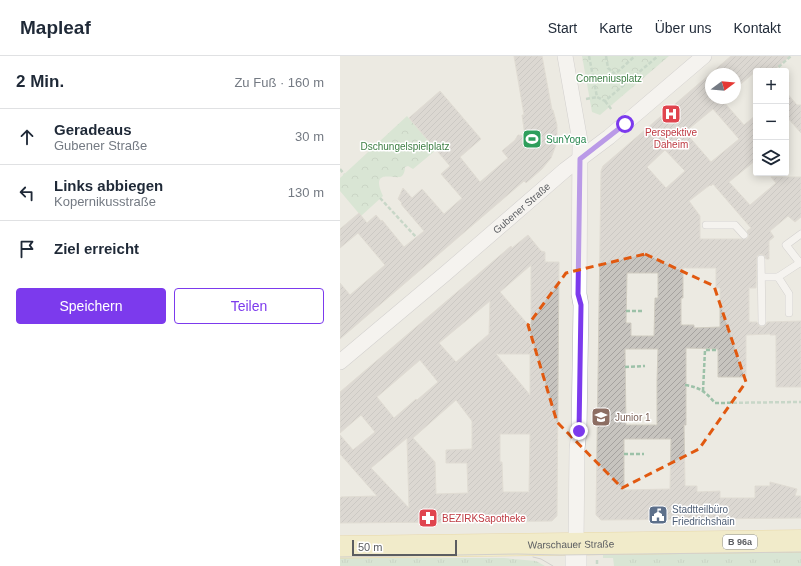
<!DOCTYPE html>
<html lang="de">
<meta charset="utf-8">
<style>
:root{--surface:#fff;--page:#f6f6f7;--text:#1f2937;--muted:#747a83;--line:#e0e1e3;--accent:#7c3aed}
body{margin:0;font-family:Helvetica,sans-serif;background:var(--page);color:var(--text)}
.controls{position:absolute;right:12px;top:12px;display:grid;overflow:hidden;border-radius:4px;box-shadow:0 2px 10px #0003}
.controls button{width:36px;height:36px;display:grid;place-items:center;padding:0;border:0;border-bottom:1px solid var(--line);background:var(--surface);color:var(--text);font:20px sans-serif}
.compass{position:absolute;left:365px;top:12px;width:36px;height:36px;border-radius:50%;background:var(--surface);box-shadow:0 2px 10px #0003;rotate:74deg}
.scale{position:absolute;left:12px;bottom:10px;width:105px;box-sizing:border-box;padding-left:4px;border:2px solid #5b5d61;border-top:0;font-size:11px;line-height:14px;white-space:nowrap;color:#5b5d61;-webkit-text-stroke:3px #fff;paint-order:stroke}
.stop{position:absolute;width:12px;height:12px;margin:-9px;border:3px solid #7c3aed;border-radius:50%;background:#fff}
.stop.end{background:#7c3aed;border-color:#fff;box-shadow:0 1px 4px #0008}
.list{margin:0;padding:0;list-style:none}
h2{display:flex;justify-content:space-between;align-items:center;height:52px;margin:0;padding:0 16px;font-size:17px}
h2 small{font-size:13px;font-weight:400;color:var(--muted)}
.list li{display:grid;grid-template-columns:26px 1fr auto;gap:12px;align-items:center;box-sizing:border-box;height:56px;padding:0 16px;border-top:1px solid var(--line)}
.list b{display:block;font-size:15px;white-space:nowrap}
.list p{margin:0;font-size:13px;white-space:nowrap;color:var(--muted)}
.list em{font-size:13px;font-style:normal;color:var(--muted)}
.actions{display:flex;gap:8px;padding:12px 16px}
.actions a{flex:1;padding:9px 0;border:1px solid var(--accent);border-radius:4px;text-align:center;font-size:14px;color:var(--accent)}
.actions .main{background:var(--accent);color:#fff}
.icon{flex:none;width:22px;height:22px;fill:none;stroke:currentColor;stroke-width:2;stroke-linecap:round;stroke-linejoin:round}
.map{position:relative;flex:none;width:461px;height:510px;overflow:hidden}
header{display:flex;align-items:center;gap:24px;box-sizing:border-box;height:56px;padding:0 20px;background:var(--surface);border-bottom:1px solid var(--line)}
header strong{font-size:19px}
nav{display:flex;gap:22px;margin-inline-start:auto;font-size:14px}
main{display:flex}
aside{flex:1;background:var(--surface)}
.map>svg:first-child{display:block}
.grass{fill:url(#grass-tufts)}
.park{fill:url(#park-crowns)}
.building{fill:url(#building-hatch);stroke:#d0ccc1;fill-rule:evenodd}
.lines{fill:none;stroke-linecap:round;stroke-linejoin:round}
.lane-casing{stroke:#b3b4b8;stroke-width:8}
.street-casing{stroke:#b3b4b8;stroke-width:16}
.secondary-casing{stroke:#b4b6bb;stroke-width:22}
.primary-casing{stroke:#e2c566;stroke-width:23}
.path{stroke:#9cc1a8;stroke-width:2.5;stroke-dasharray:4 2;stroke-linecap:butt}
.lane{stroke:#fff;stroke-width:7}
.street{stroke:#fff;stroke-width:15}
.secondary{stroke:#fff;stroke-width:21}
.primary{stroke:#f6edad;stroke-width:22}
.tram{stroke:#b1b1b2;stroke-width:1}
.route{stroke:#7c3aed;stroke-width:5}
.marked{fill:none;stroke:#e15910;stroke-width:3;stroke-dasharray:8 5;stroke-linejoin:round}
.labels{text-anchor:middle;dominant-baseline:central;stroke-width:3;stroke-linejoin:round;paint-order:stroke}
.shield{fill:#fff;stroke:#8c8e90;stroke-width:1}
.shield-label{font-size:9px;font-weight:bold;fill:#5b5d61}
.park-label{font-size:10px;fill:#3d7e43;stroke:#fff}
.health-label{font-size:10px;fill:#be3a42;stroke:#fff}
.leisure-label{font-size:10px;fill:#27864d;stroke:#fff;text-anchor:start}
.street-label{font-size:10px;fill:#5b5d61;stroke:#fff}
.education-label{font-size:10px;fill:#785e54;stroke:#fff;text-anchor:start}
.service-label{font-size:10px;fill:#4e5e75;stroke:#fff;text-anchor:start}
</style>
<header>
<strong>Mapleaf</strong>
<nav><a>Start</a><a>Karte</a><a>Über uns</a><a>Kontakt</a></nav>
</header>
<main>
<aside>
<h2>2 Min.<small>Zu Fuß · 160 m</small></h2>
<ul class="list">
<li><svg class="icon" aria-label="ahead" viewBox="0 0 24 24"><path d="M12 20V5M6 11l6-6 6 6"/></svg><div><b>Geradeaus</b><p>Gubener Straße</p></div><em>30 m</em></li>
<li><svg class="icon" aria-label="left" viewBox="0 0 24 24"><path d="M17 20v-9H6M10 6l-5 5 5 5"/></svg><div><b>Links abbiegen</b><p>Kopernikusstraße</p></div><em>130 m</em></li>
<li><svg class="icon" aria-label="arrive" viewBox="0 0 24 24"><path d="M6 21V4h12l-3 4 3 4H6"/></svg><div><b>Ziel erreicht</b></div></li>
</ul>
<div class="actions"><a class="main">Speichern</a><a>Teilen</a></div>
</aside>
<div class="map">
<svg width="461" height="510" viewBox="0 0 461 510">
<defs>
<pattern id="grass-tufts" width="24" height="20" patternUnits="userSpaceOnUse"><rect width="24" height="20" fill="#c1e1c3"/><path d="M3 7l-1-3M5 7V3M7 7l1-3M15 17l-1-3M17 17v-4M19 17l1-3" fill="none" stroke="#a0baa2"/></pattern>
<pattern id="park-crowns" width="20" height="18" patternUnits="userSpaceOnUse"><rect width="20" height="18" fill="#c1e1c3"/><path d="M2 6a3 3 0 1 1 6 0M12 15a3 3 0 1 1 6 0" fill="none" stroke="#a0baa2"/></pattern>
<pattern id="building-hatch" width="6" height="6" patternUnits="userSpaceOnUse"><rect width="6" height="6" fill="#c7c4bf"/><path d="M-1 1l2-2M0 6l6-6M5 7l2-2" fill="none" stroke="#a5a29f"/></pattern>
</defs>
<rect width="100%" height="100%" fill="#eceae2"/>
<g class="grass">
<polygon points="461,494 461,510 274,510 273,502 263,502 263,496"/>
<polygon points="0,502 164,502 196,505 205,510 0,510"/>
</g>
<g class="park">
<polygon points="242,0 329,0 260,59 252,56"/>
<path d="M 67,60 L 96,94 L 73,113 L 68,110 L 65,111 C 65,114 64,118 62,120 C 56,125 29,110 43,140 L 21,160 L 0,135 L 0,122 Z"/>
</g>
<g class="building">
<polygon points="174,0 202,0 212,54 213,54 217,69 217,86 211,102 202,113 186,127 184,125 0,283 0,227 10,239 45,209 18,177 0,192 0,173 19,157 27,167 36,159 41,165 42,164 64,191 84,175 61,148 62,147 58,143 63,132 72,142 82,133 104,158 122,142 101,118 110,110 69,62 100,35 141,83 120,101 140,126 168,102 162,95 175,84 178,79 185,80 182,59 184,59"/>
<path d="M 391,0 L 450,0 L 433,15 L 416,15 L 395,33 L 395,18 L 371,18 L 371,42 L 387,42 L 383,45 L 404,69 L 416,59 L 416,104 L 389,126 L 410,149 L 436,127 L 431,121 L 461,121 L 461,161 L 455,166 L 448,160 L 430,175 L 434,181 L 429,185 L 429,203 L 426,203 L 425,200 L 421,198 L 417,200 L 416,232 L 409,232 L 409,266 L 417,266 L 419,270 L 422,271 L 426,269 L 427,266 L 461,265 L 461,331 L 436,331 L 436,279 L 430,279 L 430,278 L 406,279 L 406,321 L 378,321 L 378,293 L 346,292 L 346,369 L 344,369 L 345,430 L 357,430 L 357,436 L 380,435 L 380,442 L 415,442 L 415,430 L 430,430 L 430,426 L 457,433 L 455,440 L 461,440 L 461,462 L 261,464 L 256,459 L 261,115 L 263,110 ZM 373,53 L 399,83 L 371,106 L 345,76 ZM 325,94 L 345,115 L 326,132 L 307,111 ZM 373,128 L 411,172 L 407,175 L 409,180 L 407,183 L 360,183 L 360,160 L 349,145 L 370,129 L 371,130 ZM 343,212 L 376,212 L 376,232 L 380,232 L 380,271 L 354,272 L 354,269 L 341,269 L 341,242 L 343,242 ZM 287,217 L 318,217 L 318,242 L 315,242 L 314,280 L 291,280 L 291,267 L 286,267 ZM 285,293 L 318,293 L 317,325 L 317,369 L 286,369 ZM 284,383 L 331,383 L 330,433 L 284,434 Z"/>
<polygon points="446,36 457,49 461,49 461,77 446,60"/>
<path d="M 188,179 L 201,195 L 205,196 L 205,206 L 219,206 L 217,460 L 212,465 L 0,467 L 0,442 L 1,441 L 37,440 L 0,398 L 0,379 L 13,394 L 35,376 L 21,359 L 0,377 L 0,336 L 171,190 L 172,192 ZM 191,209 L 191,272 L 160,236 ZM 150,245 L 149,278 L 116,306 L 99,287 ZM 156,298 L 190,298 L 190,339 ZM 80,304 L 98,326 L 77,344 L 76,343 L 54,362 L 37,341 ZM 116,344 L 132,365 L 132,393 L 106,394 L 106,407 L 127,407 L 128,437 L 96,438 L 95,406 L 73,382 ZM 160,378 L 190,378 L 189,436 L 163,436 L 162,406 L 160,406 ZM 67,382 L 69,452 L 31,412 Z"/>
</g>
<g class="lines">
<defs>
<g id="lane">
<polyline points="366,169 395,169 404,179"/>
<polyline points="421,203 422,266"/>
<polyline points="460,207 446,189 461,178"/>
<polyline points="422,221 438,221"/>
<polyline points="449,257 449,238 438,221 461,206"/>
</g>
<g id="street">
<polyline points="225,0 240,85 239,238 241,249 239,375 237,393 236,488"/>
<path id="s1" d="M 0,306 L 106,217 L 225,114 L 269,81 L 364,0"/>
</g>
<polyline id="secondary" points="236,510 236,488"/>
<g id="primary">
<path id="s2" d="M 0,491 L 461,485"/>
</g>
</defs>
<use href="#lane" class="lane-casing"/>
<use href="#street" class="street-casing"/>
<use href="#secondary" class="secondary-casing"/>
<use href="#primary" class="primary-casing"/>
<g class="path">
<polyline points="249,0 257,41 265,45 318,0"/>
<polyline points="266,0 268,12 275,18 295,0"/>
<polyline points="436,15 435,14 451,0"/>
<polyline points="246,43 257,41"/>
<polyline points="265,45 272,54"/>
<polyline points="0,113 4,118"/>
<polyline points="40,142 76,181"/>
<polyline points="286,255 303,255"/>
<polyline points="285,311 305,310"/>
<path d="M 345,329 C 359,331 366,336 375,347 L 461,346"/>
<polyline points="363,335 365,294 378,294"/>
<polyline points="284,398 304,398"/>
<polyline points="257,504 257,510"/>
</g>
<use href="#lane" class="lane"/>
<use href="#street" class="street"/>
<use href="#secondary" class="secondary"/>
<use href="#primary" class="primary"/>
<g class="tram">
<polyline points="0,501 177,498 220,499 461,496"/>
<polyline points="193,501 201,503 213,510"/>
</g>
</g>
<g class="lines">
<polyline class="route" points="239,375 241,249 238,238 240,103 285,68"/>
</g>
<path d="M0 0H461V510H0ZM 305,198 L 374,230 L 406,326 L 359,393 L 282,432 L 217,366 L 188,269 L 226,217 Z" fill="#eceae2" fill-opacity=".55" fill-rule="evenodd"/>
<path class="marked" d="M 305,198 L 374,230 L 406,326 L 359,393 L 282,432 L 217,366 L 188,269 L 226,217 Z"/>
<defs>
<symbol id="hospital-square" viewBox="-11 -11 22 22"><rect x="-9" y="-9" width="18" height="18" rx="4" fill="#e0444e" stroke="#fff"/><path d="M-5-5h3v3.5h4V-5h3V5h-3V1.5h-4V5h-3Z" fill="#fff"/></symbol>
<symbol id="stadium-square" viewBox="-11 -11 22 22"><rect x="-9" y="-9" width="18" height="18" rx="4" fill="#2e9e5b" stroke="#fff"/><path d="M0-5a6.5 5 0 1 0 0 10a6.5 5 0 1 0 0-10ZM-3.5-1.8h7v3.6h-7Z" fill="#fff"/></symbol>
<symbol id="school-square" viewBox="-11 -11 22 22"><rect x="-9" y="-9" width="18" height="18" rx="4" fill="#8d6e63" stroke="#fff"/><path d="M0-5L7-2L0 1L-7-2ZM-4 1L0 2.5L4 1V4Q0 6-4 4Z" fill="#fff"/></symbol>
<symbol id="civic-square" viewBox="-11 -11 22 22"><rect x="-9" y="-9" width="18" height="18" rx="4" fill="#5c6f8a" stroke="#fff"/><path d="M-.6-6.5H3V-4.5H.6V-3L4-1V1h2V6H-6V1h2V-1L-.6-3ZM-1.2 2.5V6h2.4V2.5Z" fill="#fff"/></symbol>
<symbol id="pharmacy-square" viewBox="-11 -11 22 22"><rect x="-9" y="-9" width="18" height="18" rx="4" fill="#e0444e" stroke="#fff"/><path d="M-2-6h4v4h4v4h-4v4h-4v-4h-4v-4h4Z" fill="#fff"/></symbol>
</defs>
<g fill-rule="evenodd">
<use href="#hospital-square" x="320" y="47" width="22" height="22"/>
<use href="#stadium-square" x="181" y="72" width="22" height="22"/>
<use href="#school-square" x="250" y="350" width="22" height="22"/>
<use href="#civic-square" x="307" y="448" width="22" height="22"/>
<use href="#pharmacy-square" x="77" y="451" width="22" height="22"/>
</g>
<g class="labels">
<rect class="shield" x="383" y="479" width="34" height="14" rx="3"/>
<g class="shield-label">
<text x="400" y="486">B 96a</text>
</g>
<g class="park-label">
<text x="269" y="22">Comeniusplatz</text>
<text x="65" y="90">Dschungelspielplatz</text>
</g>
<g class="health-label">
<text x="331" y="76">Perspektive<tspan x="331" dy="12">Daheim</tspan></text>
<text x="102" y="462" text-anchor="start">BEZIRKSapotheke</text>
</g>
<g class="leisure-label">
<text x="206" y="83">SunYoga</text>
</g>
<g class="street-label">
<text stroke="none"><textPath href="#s1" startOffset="238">Gubener Straße</textPath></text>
<text stroke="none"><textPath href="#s2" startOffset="231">Warschauer Straße</textPath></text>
</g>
<g class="education-label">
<text x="275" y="361">Junior 1</text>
</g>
<g class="service-label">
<text x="332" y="453">Stadtteilbüro<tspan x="332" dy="12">Friedrichshain</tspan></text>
</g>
</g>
</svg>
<div class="controls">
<button>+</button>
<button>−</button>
<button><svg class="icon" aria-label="layers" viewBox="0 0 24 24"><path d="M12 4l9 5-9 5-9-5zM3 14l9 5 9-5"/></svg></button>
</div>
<svg class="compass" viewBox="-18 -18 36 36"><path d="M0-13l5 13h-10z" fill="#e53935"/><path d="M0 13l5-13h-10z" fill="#747a83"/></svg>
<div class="scale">50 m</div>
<div class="stop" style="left:285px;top:68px"></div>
<div class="stop end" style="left:239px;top:375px"></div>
</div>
</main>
